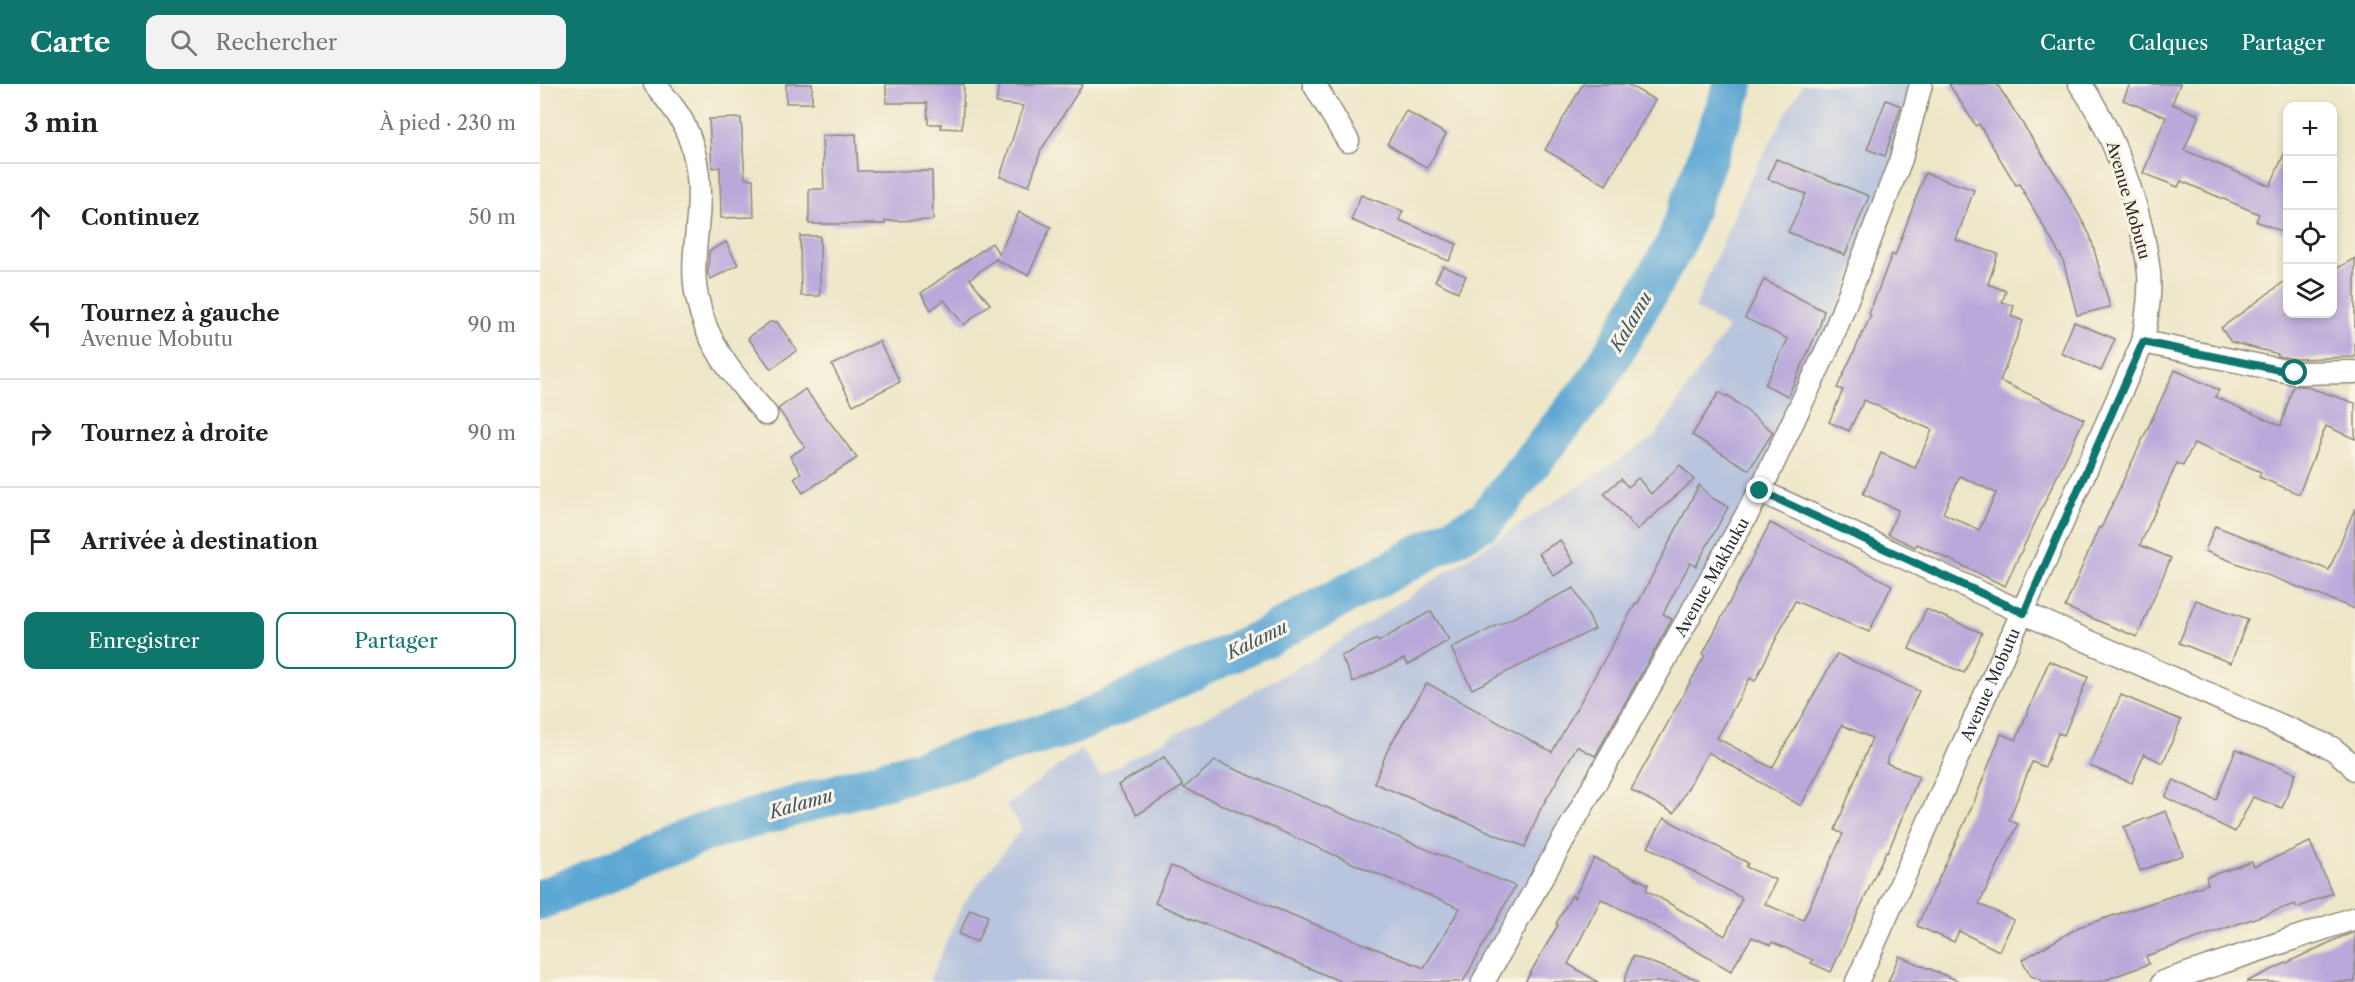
<!DOCTYPE html>
<html lang="fr">
<meta charset="utf-8">
<style>
:root{--surface:#fff;--page:#f2f2f2;--text:#222;--muted:#767676;--line:#e0e0e0;--accent:#0f766e}
body{margin:0;font-family:"Libre Caslon Text",serif;background:var(--page);color:var(--text)}
.controls{position:absolute;right:18px;top:18px;display:grid;overflow:hidden;border-radius:12px;box-shadow:0 3px 9px #0003}
.controls button{width:54px;height:54px;display:grid;place-items:center;padding:0;border:0;border-bottom:2px solid var(--line);background:var(--surface);color:var(--text);font:30px sans-serif}
.stop{position:absolute;width:18px;height:18px;margin:-14px;border:4px solid #0f766e;border-radius:50%;background:#fff}
.stop.end{background:#0f766e;border-color:#fff;box-shadow:0 2px 6px #0008}
.list{margin:0;padding:0;list-style:none}
h2{display:flex;justify-content:space-between;align-items:center;height:78px;margin:0;padding:0 24px;font-size:26px}
h2 small{font-size:20px;font-weight:400;color:var(--muted)}
.list li{display:grid;grid-template-columns:39px 1fr auto;gap:18px;align-items:center;box-sizing:border-box;height:108px;padding:0 24px;border-top:2px solid var(--line)}
.list b{display:block;font-size:22px;white-space:nowrap}
.list p{margin:0;font-size:20px;white-space:nowrap;color:var(--muted)}
.list em{font-size:20px;font-style:normal;color:var(--muted)}
.actions{display:flex;gap:12px;padding:18px 24px}
.actions a{flex:1;padding:14px 0;border:2px solid var(--accent);border-radius:12px;text-align:center;font-size:21px;color:var(--accent)}
.actions .main{background:var(--accent);color:#fff}
.icon{flex:none;width:33px;height:33px;fill:none;stroke:currentColor;stroke-width:2;stroke-linecap:round;stroke-linejoin:round}
.map{position:relative;flex:none;width:1815px;height:898px;overflow:hidden}
header{display:flex;align-items:center;gap:36px;box-sizing:border-box;height:84px;padding:0 30px;background:var(--accent);color:#fff}
header strong{font-size:28px}
nav{display:flex;gap:33px;margin-inline-start:auto;font-size:21px}
.search{width:420px;height:54px;background:var(--page);display:flex;align-items:center;gap:15px;box-sizing:border-box;padding:0 21px;border-radius:12px;color:var(--muted);font-size:22px}
main{display:flex}
aside{flex:1;background:var(--surface)}
.map>svg:first-child{display:block}
.industrial{fill:#b9c5de}
.lines{fill:none;stroke-linecap:round;stroke-linejoin:round}
.river{stroke:#5da7d4;stroke-width:40}
.building{fill:#b9a9da;fill-rule:evenodd}
.minor-casing{stroke:#8c8879;stroke-width:25}
.minor{stroke:#fff;stroke-width:22}
.route{stroke:#0f766e;stroke-width:8}
.labels{text-anchor:middle;dominant-baseline:central;stroke-width:6;stroke-linejoin:round;paint-order:stroke}
.street-label{font-size:16px;fill:#2b2b2b;stroke:#fcf5e5}
.water-label{font-size:18px;font-style:italic;fill:#3c5666;stroke:#fcf5e5}
</style>
<header>
<strong>Carte</strong>
<div class="search"><svg class="icon" aria-label="search" viewBox="0 0 24 24"><circle cx="10" cy="10" r="6"/><path d="M15 15l6 6"/></svg>Rechercher</div>
<nav><a>Carte</a><a>Calques</a><a>Partager</a></nav>
</header>
<main>
<aside>
<h2>3 min<small>À pied · 230 m</small></h2>
<ul class="list">
<li><svg class="icon" aria-label="ahead" viewBox="0 0 24 24"><path d="M12 20V5M6 11l6-6 6 6"/></svg><div><b>Continuez</b></div><em>50 m</em></li>
<li><svg class="icon" aria-label="left" viewBox="0 0 24 24"><path d="M17 20v-9H6M10 6l-5 5 5 5"/></svg><div><b>Tournez à gauche</b><p>Avenue Mobutu</p></div><em>90 m</em></li>
<li><svg class="icon" aria-label="right" viewBox="0 0 24 24"><path d="M7 20v-9h11M14 6l5 5-5 5"/></svg><div><b>Tournez à droite</b></div><em>90 m</em></li>
<li><svg class="icon" aria-label="arrive" viewBox="0 0 24 24"><path d="M6 21V4h12l-3 4 3 4H6"/></svg><div><b>Arrivée à destination</b></div></li>
</ul>
<div class="actions"><a class="main">Enregistrer</a><a>Partager</a></div>
</aside>
<div class="map">
<svg width="1815" height="898" viewBox="0 0 1815 898">
<rect width="100%" height="100%" fill="#fcf5e5"/>
<filter id="ink" filterUnits="userSpaceOnUse"><feTurbulence type="fractalNoise" baseFrequency=".0167" numOctaves="2"/><feDisplacementMap in="SourceGraphic" scale="12" xChannelSelector="R" yChannelSelector="G"/><feConvolveMatrix kernelMatrix="1 2 1 2 8 2 1 2 1" color-interpolation-filters="sRGB"/></filter>
<filter id="wash" filterUnits="userSpaceOnUse"><feTurbulence type="fractalNoise" baseFrequency=".008" numOctaves="4" result="noise"/><feDisplacementMap in="SourceGraphic" scale="24" xChannelSelector="R" yChannelSelector="G"/><feGaussianBlur stdDeviation="1.35" result="paint"/><feColorMatrix in="noise" values="0 0 0 0 0 0 0 0 0 0 0 0 0 0 0 0 0 1.4 0 .05"/><feComposite in="paint" operator="in"/></filter>
<g filter="url(#wash)">
<rect width="100%" height="100%" fill="#ede6c7"/>
<polygon class="industrial" points="1263,0 1380,0 1289,253 1209,419 942,898 389,898 423,820 482,744 466,722 541,665 560,691 776,573 1115,352 1188,244 1155,224 1210,94"/>
<g class="lines">
<polyline class="river" points="0,816 162,749 533,641 726,553 945,436 1057,297 1135,161 1194,0"/>
</g>
<g id="blocks">
<g class="building">
<rect x="246" y="0" width="26" height="19"/>
<polygon points="346,0 424,0 422,45 401,44 401,40 388,40 387,19 346,19"/>
<polygon points="459,0 543,0 501,66 489,102 460,93 483,22 456,19"/>
<polygon points="1043,0 1087,0 1115,16 1066,101 1005,66"/>
<polygon points="1409,0 1457,0 1521,99 1550,151 1570,223 1537,231 1523,176 1479,100 1476,101 1439,40 1436,42"/>
<polygon points="1590,0 1640,0 1632,20 1659,31 1644,66 1730,102 1748,61 1748,150 1716,137 1719,130 1641,97 1638,103 1603,89 1626,33 1583,16"/>
<polygon points="1346,16 1361,22 1345,72 1327,65"/>
<polygon points="866,27 906,50 887,84 847,60"/>
<polygon points="201,34 205,95 213,95 214,133 181,134 180,83 172,84 169,35"/>
<polygon points="316,50 318,87 392,87 393,136 345,137 345,140 269,140 269,105 284,105 282,52"/>
<polygon points="1236,75 1329,112 1305,171 1248,148 1266,110 1228,95"/>
<path d="M 1385,89 L 1434,106 L 1416,156 L 1458,170 L 1448,200 L 1466,207 L 1462,218 L 1474,222 L 1471,232 L 1483,237 L 1460,297 L 1544,335 L 1465,502 L 1377,460 L 1375,463 L 1348,450 L 1358,426 L 1323,410 L 1341,369 L 1375,384 L 1392,346 L 1324,316 L 1309,347 L 1289,338 L 1303,306 L 1297,304 L 1331,231 L 1329,230 L 1352,170 L 1355,172 ZM 1420,392 L 1456,409 L 1439,446 L 1403,429 Z"/>
<polygon points="821,111 863,127 859,136 917,160 909,177 811,136"/>
<polygon points="479,128 511,143 488,191 456,176 457,174 430,195 450,220 424,241 404,216 391,226 381,209 452,159 459,170"/>
<polygon points="260,152 280,152 280,212 261,212"/>
<polygon points="186,158 198,181 171,195 168,190 169,167"/>
<polygon points="1815,174 1815,273 1756,275 1737,272 1738,270 1691,258 1681,244 1748,195 1748,230 1792,230 1792,187"/>
<polygon points="903,182 926,192 918,208 895,197"/>
<polygon points="1224,196 1284,227 1279,244 1248,312 1225,301 1248,255 1205,234"/>
<polygon points="230,238 237,238 257,266 231,285 208,254"/>
<polygon points="1534,238 1575,255 1561,287 1521,269"/>
<polygon points="339,257 360,298 313,321 292,281"/>
<polygon points="1635,286 1679,306 1675,313 1741,342 1753,302 1764,302 1815,319 1815,355 1786,342 1759,410 1719,393 1721,388 1654,359 1643,382 1637,379 1600,461 1631,474 1597,553 1525,523 1559,443 1561,444"/>
<polygon points="265,305 317,374 263,409 254,394 261,389 250,372 265,363 238,325"/>
<polygon points="1179,308 1186,313 1187,311 1233,348 1209,386 1152,351"/>
<polygon points="1140,381 1154,396 1097,446 1064,409 1081,395 1088,403 1098,394 1111,410"/>
<polygon points="1159,401 1172,414 1188,423 1156,482 1150,479 1123,530 1132,535 1055,672 1037,662 1000,726 985,763 834,699 848,665 887,599 1012,668 1096,519 1098,519"/>
<polygon points="1815,424 1815,525 1665,467 1675,442 1789,486"/>
<polygon points="1230,439 1352,501 1329,548 1255,517 1215,597 1210,594 1177,654 1232,684 1297,570 1379,607 1346,679 1379,692 1348,768 1346,767 1291,888 1271,879 1273,876 1232,858 1231,861 1212,853 1191,887 1105,837 1061,815 1028,880 1058,898 985,898 1018,841 1016,840 1032,811 1034,814 1054,774 1108,800 1106,806 1185,852 1202,814 1108,763 1124,734 1208,779 1206,783 1236,796 1225,820 1263,836 1303,750 1295,746 1332,654 1302,641 1261,722 1168,668 1134,729 1091,706 1165,571 1163,570"/>
<polygon points="1020,456 1034,479 1014,492 999,469"/>
<polygon points="1034,504 1055,545 932,605 911,564"/>
<polygon points="1656,516 1708,535 1691,579 1639,559"/>
<polygon points="1386,525 1442,549 1424,589 1369,565"/>
<polygon points="891,527 909,556 868,581 864,575 813,598 801,572 837,555 838,558"/>
<polygon points="1509,577 1548,593 1524,651 1518,649 1505,683 1492,678 1469,736 1478,740 1439,820 1474,836 1459,867 1419,847 1414,858 1377,842 1434,718 1461,650 1476,656"/>
<polygon points="1581,611 1641,636 1623,679 1604,670 1592,699 1550,682"/>
<polygon points="1696,665 1756,689 1742,724 1713,713 1695,748 1625,713 1634,696 1676,716"/>
<polygon points="624,673 643,702 597,731 578,701"/>
<polygon points="675,677 975,802 923,898 802,898 615,819 631,782 884,884 920,824 828,786 644,704"/>
<polygon points="1626,727 1643,771 1600,787 1584,743"/>
<polygon points="1770,758 1792,809 1757,824 1755,820 1606,872 1609,880 1559,898 1505,898 1491,892 1482,876 1539,843 1668,800 1666,793 1712,778 1714,783"/>
<polygon points="430,825 448,832 437,858 419,850"/>
<polygon points="1815,848 1815,898 1706,898 1799,854"/>
<polygon points="1093,872 1159,896 1158,898 1084,898"/>
<polygon points="1359,872 1421,898 1348,898"/>
</g>
</g>
</g>
<g filter="url(#ink)">
<use href="#blocks" fill-opacity="0" stroke="#8c8879" stroke-width="1.5"/>
<g class="lines">
<defs>
<g id="minor">
<path d="M 115,0 C 124,12 135,24 142,37 C 160,71 161,107 157,145 C 155,167 152,190 157,213 C 166,261 196,295 226,330"/>
<polyline points="774,0 808,57"/>
<polyline points="1603,258 1755,289 1815,288"/>
<polyline points="1220,407 1484,529 1792,664 1808,677 1815,685"/>
<path id="s1" d="M 943,898 L 1220,407 L 1291,257 L 1361,75 L 1381,0"/>
<path id="s2" d="M 1317,898 L 1603,258 C 1606,236 1611,212 1609,189 C 1603,131 1574,47 1540,0"/>
<polyline points="1623,898 1815,834"/>
</g>
</defs>
<use href="#minor" class="minor-casing"/>
<use href="#minor" class="minor"/>
</g>
</g>
<g class="lines" filter="url(#ink)">
<polyline class="route" points="1220,407 1484,529 1603,258 1755,289"/>
</g>
<g class="labels">
<g class="street-label">
<text transform="translate(1589 116) rotate(74)">Avenue Mobutu</text>
<text stroke="none"><textPath href="#s1" startOffset="465">Avenue Makhuku</textPath></text>
<text stroke="none"><textPath href="#s2" startOffset="326">Avenue Mobutu</textPath></text>
</g>
<g class="water-label">
<text transform="translate(1091 238) rotate(-60)">Kalamu</text>
<text transform="translate(717 556) rotate(-26)">Kalamu</text>
<text transform="translate(261 720) rotate(-16)">Kalamu</text>
</g>
</g>
</svg>
<div class="controls">
<button>+</button>
<button>−</button>
<button><svg class="icon" aria-label="locate" viewBox="0 0 24 24"><circle cx="12" cy="12" r="6"/><path d="M12 2v4M12 18v4M2 12h4M18 12h4"/></svg></button>
<button><svg class="icon" aria-label="layers" viewBox="0 0 24 24"><path d="M12 4l9 5-9 5-9-5zM3 14l9 5 9-5"/></svg></button>
</div>
<div class="stop" style="left:1755px;top:289px"></div>
<div class="stop end" style="left:1220px;top:407px"></div>
</div>
</main>
